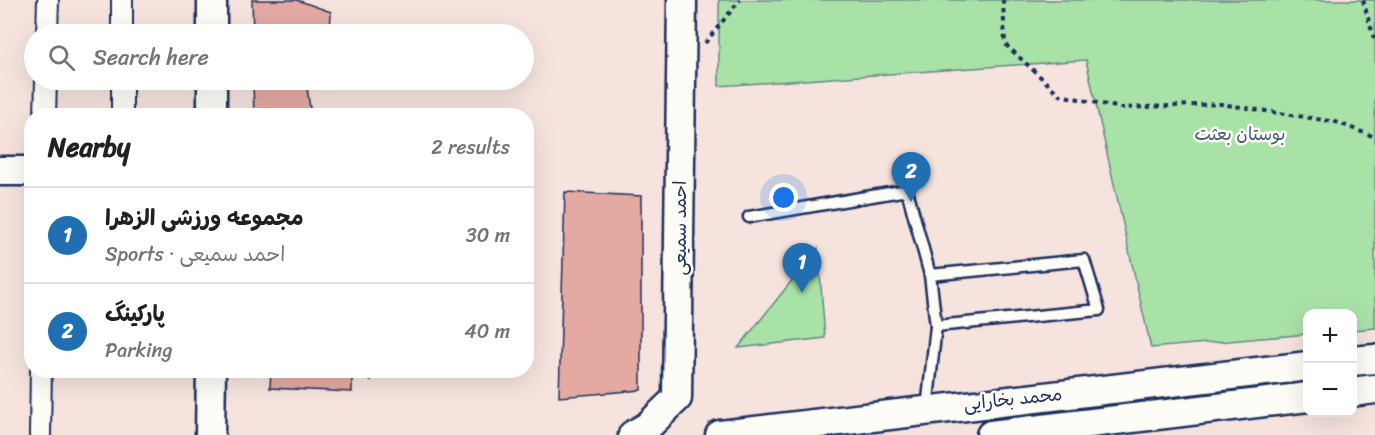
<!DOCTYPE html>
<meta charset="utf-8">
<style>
:root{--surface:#fff;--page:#f2f2f2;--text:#202124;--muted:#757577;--line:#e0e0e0;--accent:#1f6fb2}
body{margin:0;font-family:Sriracha,"Playpen Sans Arabic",sans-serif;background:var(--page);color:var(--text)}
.controls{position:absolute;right:18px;bottom:18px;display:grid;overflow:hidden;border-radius:12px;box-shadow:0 6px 24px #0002}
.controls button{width:54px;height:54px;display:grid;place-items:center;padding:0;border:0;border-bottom:2px solid var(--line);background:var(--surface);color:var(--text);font:30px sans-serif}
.you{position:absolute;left:784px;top:198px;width:21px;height:21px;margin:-15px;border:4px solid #fff;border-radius:50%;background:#1a73e8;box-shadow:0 0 0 9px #1a73e833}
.badge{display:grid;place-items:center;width:39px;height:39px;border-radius:50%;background:var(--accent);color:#fff;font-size:20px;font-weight:700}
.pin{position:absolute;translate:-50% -50px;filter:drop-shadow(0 2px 3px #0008)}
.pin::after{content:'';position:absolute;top:32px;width:21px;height:18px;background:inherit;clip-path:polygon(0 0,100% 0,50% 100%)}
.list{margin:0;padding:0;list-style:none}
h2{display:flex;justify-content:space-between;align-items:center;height:78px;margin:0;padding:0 24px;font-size:26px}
h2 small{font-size:20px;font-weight:400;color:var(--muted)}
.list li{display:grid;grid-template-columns:39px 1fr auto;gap:18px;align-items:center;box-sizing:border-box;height:96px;padding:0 24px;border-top:2px solid var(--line)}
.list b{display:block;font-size:22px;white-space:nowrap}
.list p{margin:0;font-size:20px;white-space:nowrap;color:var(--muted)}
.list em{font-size:20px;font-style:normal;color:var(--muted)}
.icon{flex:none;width:33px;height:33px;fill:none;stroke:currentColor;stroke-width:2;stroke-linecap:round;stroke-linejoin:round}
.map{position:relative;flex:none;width:1375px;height:435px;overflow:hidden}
.search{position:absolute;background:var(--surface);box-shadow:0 6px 24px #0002;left:24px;top:24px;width:510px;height:66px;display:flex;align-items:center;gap:15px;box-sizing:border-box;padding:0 21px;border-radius:33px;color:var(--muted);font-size:22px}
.panel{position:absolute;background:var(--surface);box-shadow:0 6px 24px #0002;left:24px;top:108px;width:510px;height:270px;border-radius:24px}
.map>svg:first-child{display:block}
.green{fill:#a9e2a7;stroke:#628882;stroke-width:1.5}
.building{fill:#e4aaa2;stroke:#1b2f5e;stroke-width:1.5}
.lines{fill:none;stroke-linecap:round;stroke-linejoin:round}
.lane-casing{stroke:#1b2f5e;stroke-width:15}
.street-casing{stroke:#1b2f5e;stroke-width:24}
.secondary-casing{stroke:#1b2f5e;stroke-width:33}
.path{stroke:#1b2f5e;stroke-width:4;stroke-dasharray:4.5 4.5;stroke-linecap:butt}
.lane{stroke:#fdfcf7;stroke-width:10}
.street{stroke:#fdfcf7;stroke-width:20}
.secondary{stroke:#fdfcf7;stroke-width:28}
.labels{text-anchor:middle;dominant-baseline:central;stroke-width:5;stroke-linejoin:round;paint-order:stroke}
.park-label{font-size:18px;fill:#3e5c70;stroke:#fdfcf7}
.street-label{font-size:18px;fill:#1b2f5e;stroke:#fdfcf7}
</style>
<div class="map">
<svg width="1375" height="435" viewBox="0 0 1375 435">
<rect width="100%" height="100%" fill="#f6e3de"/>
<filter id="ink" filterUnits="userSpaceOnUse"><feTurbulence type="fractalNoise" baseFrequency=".0167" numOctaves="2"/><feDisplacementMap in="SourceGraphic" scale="12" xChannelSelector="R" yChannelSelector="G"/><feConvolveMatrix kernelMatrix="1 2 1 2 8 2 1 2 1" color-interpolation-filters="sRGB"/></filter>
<g filter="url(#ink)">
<g class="green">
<polygon points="719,0 1375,0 1375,328 1353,330 1352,314 1308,314 1307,334 1151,348 1086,60 719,86"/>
<polygon points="818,248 825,338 738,348"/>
</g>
<g class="building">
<polygon points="252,0 297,0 331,12 330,34 253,34"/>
<polygon points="253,80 306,80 311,116 254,116"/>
<polygon points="565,192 641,196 641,390 559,397"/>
<polygon points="271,370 371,370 371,380 352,376 352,392 270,388"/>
</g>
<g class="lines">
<defs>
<g id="lane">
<polyline points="749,217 907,190 930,275 1084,260 1099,310 936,326"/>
<polyline points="927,409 936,326 930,275"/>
</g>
<g id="street">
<polyline points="47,34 48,0"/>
<polyline points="122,34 122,0"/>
<polyline points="45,116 46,80"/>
<polyline points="122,116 122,80"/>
<polyline points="40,435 41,370"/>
</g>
<g id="secondary">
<polyline points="212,34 212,0"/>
<polyline points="212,116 212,80"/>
<polyline points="0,171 32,171"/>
<polyline points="1352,361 1375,359"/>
<polyline points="1352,392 1375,389"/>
<polyline points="210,435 211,370"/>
<polyline points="633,435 647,427 677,398 682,0"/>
<polyline points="720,435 1308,366"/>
<polyline points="991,435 1308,397"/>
</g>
</defs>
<use href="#lane" class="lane-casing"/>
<use href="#street" class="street-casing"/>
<use href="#secondary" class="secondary-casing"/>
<g class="path">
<polyline points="1003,0 1005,44 1060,95 1121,108 1221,104 1336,122 1375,137"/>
<polyline points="1363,0 1375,42"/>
<polyline points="705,43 740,0"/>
</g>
<use href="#lane" class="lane"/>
<use href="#street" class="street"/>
<use href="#secondary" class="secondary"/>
</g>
</g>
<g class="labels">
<g class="park-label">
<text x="1240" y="134">بوستان بعثت</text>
</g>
<g class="street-label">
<text transform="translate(680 228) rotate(-90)">احمد سمیعی</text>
<text transform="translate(1013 399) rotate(-6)">محمد بخارایی</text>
</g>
</g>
</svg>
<div class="controls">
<button>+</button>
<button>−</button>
</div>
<div class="you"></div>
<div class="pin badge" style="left:802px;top:293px">1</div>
<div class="pin badge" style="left:911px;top:202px">2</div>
<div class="search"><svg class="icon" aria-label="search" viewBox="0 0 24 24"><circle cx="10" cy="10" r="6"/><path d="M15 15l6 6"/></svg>Search here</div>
<section class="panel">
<h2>Nearby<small>2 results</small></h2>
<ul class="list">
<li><span class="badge">1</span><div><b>مجموعه ورزشی الزهرا</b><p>Sports · احمد سمیعی</p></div><em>30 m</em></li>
<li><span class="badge">2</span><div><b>پارکینگ</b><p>Parking</p></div><em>40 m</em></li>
</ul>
</section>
</div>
